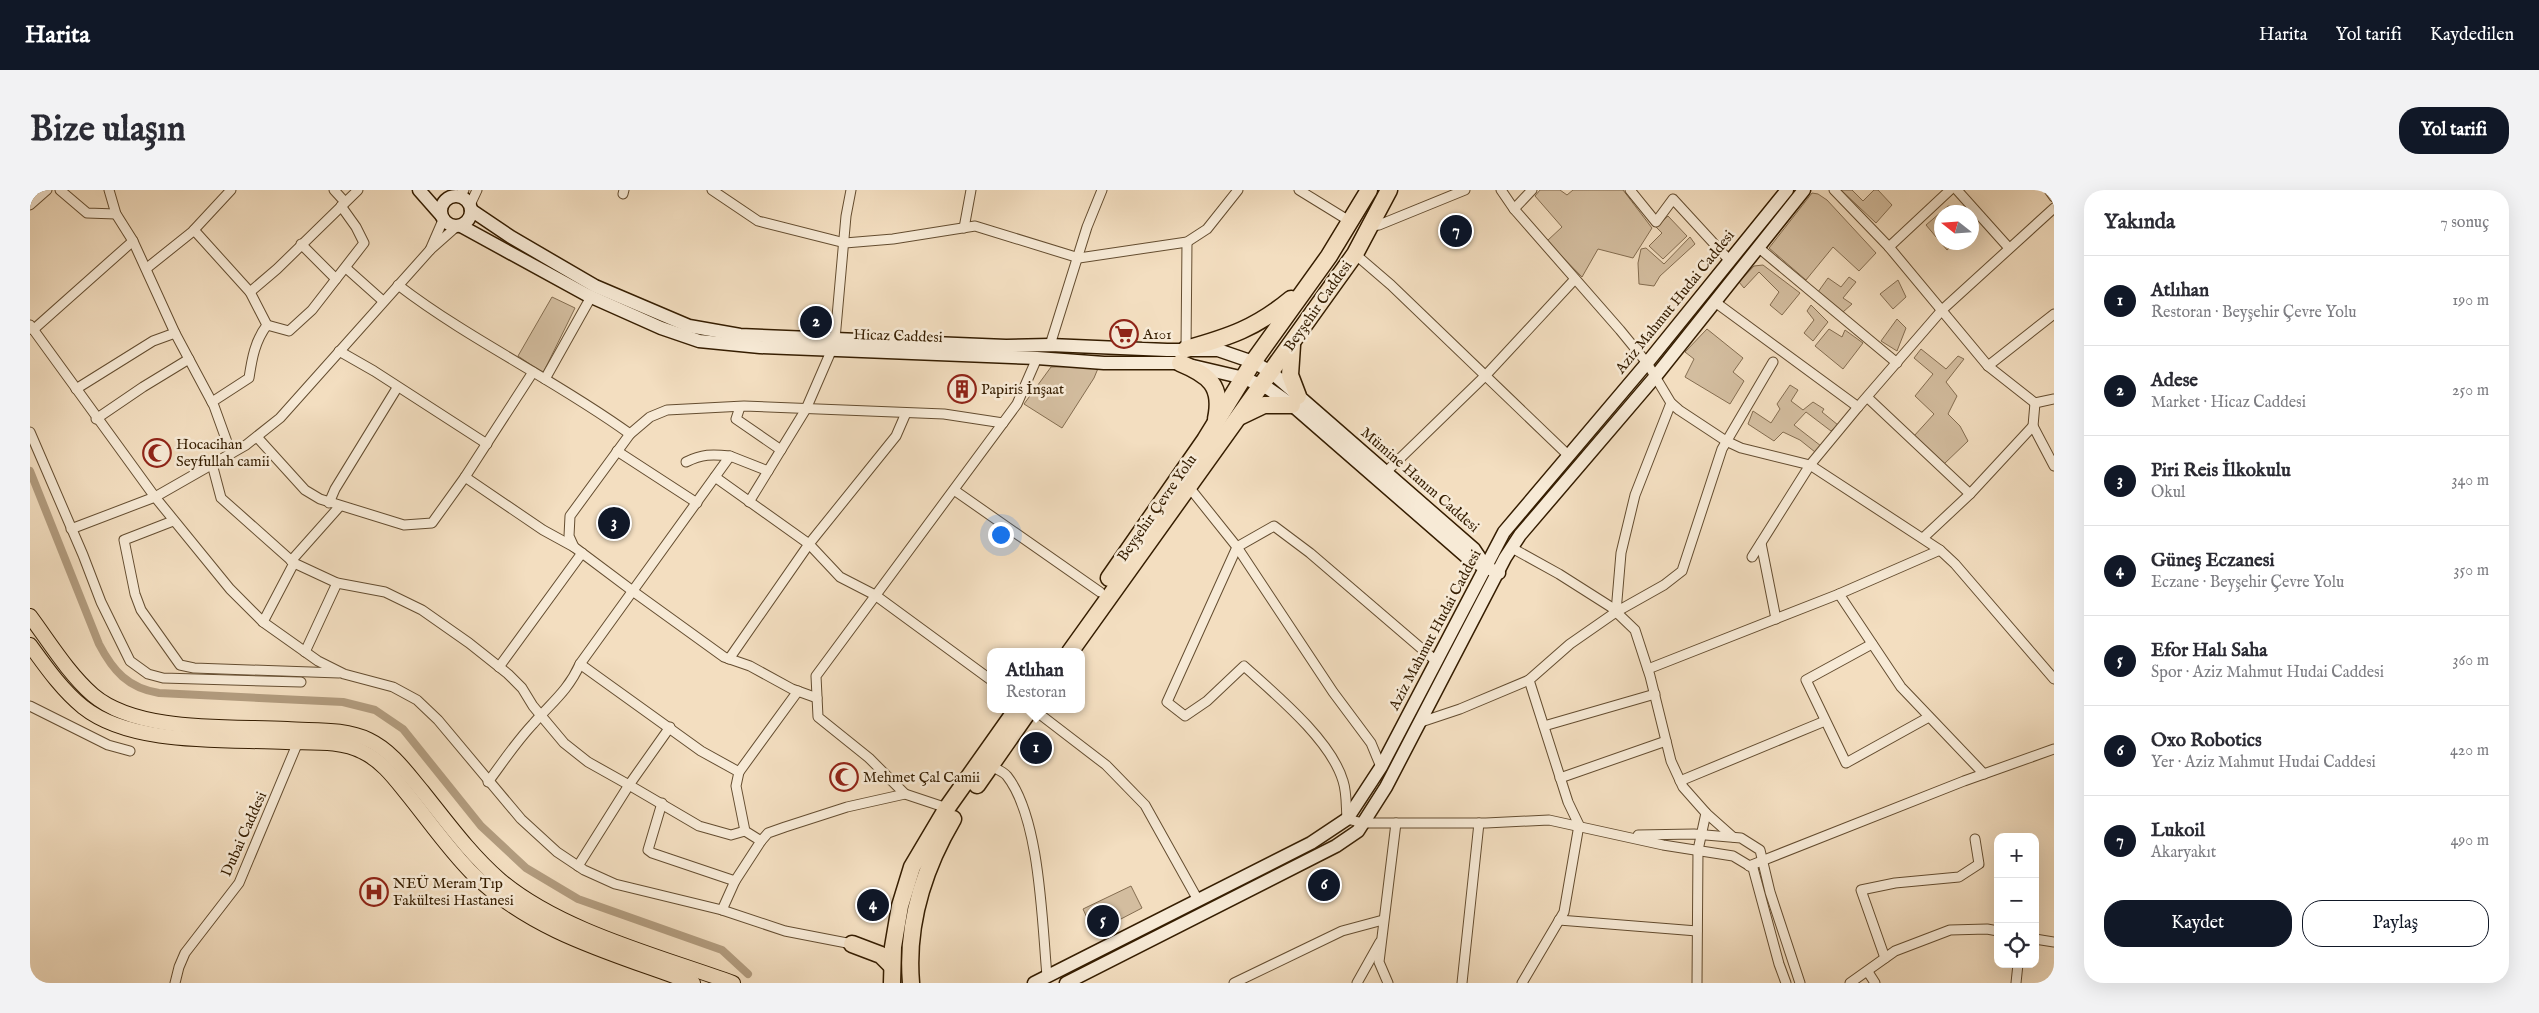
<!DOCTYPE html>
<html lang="tr">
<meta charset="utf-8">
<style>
:root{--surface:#fff;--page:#f2f2f3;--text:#2b2b33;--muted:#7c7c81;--line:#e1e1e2;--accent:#111827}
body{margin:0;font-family:"IM FELL English",serif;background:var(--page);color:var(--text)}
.controls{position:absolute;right:15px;bottom:15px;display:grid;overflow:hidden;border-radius:10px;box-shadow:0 5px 20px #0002}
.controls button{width:45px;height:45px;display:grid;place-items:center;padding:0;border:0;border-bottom:1px solid var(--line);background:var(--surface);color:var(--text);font:25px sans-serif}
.compass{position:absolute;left:1904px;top:15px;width:45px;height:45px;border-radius:50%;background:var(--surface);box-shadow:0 5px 20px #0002;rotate:287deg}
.you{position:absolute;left:970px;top:344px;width:18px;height:18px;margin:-12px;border:4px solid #fff;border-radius:50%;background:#1a73e8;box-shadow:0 0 0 8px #1a73e833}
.badge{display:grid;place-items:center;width:32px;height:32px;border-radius:50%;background:var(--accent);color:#fff;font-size:16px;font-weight:700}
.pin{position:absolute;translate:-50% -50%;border:2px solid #fff;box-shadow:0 1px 5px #0006}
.popup{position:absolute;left:957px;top:458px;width:98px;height:65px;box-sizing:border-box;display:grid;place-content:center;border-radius:10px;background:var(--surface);filter:drop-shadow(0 1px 4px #0005);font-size:16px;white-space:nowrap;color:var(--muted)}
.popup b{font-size:19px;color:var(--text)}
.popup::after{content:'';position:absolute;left:50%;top:100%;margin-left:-10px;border:10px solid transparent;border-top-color:var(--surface)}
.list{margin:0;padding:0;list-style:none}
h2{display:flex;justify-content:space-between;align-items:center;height:65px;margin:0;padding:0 20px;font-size:21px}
h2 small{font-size:16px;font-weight:400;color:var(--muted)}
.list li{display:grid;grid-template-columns:32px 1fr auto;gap:15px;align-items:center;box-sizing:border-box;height:90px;padding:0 20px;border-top:1px solid var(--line)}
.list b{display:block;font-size:19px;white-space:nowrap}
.list p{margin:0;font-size:16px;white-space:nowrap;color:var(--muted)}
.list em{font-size:16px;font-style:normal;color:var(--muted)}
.actions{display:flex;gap:10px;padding:15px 20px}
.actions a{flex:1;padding:11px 0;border:1px solid var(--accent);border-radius:20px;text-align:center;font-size:18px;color:var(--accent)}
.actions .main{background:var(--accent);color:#fff}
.icon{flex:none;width:28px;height:28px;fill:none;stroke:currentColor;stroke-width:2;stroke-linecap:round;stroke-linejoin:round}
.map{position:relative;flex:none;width:2024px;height:793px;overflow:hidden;border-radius:20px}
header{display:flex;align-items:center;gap:30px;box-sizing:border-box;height:70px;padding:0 25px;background:var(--accent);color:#fff}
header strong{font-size:24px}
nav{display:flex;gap:28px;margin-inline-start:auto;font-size:18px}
.intro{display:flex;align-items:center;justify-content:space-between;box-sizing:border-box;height:120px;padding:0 30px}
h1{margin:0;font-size:35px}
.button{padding:12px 22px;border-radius:20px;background:var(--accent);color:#fff;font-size:18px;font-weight:700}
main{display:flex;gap:30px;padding:0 30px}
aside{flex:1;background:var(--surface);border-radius:20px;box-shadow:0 5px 20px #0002}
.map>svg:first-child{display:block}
.green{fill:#d3bd9f;stroke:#846d50}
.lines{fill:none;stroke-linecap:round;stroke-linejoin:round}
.canal{stroke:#b29c7f;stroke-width:8}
.street-casing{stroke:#644d30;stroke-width:11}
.secondary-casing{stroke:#351d00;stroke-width:15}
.primary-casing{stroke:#351d00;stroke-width:16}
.highway-casing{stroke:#351d00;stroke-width:19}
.street{stroke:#f7ead6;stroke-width:9}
.secondary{stroke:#f7ead6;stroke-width:12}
.primary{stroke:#f3dec0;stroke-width:14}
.highway{stroke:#f3dec0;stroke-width:16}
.labels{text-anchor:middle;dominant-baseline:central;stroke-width:5;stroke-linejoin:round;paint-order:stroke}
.street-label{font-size:15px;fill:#351d00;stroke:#f7ead6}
.poi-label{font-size:15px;fill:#351d00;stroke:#f7ead6;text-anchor:start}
</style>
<header>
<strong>Harita</strong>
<nav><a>Harita</a><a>Yol tarifi</a><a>Kaydedilen</a></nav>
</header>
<div class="intro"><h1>Bize ulaşın</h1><a class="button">Yol tarifi</a></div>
<main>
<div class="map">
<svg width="2024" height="793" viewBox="0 0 2024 793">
<rect width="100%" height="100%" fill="#f3dec0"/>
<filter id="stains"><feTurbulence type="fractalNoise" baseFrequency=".004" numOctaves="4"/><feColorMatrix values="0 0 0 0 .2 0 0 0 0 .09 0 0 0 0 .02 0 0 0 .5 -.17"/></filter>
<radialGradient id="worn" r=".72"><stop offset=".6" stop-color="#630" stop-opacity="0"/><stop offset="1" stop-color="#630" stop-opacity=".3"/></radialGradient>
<g class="green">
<polygon points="1510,0 1530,0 1537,5 1543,0 1593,0 1622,38 1603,68 1568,59 1552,87 1517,51 1532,37 1505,6"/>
<polygon points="1811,0 1822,0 1833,11 1844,0 1848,0 1862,15 1846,33"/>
<polygon points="1782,3 1788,4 1797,10 1846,63 1829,81 1803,57 1776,90 1739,58"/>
<polygon points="1918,16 1926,17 1931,22 1912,22 1912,52 1925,53 1917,60 1896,35"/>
<polygon points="1638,26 1657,46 1633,69 1619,56 1632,43 1626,37"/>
<polygon points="1660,47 1665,54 1630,86 1624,96 1609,94 1608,73 1611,59 1616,58 1634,74"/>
<polygon points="1733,75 1770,103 1752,125 1740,115 1749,102 1729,82 1714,98 1709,92 1724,76"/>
<polygon points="1819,87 1826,92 1813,108 1822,114 1813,122 1788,102 1798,88 1811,97"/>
<polygon points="1868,90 1876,107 1863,119 1850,104"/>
<polygon points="522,107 545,118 513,183 488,166"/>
<polygon points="1781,115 1798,132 1783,151 1774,143 1784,130 1777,121"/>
<polygon points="1867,129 1876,138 1867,161 1851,151"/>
<polygon points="1677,139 1713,168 1703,182 1714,191 1700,214 1655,187 1664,169 1655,162"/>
<polygon points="1799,139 1812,147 1815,140 1833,153 1813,179 1785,156"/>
<polygon points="1891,159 1916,179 1928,166 1934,169 1916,192 1927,206 1918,224 1930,236 1938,251 1914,274 1884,246 1904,224 1885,206 1903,184 1884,168"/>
<polygon points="1069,176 1064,188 1032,238 994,214 1021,177"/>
<polygon points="1760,195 1768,200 1761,211 1773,220 1783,212 1794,219 1792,222 1808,235 1801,241 1776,222 1764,235 1791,256 1785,262 1770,250 1753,242 1744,251 1718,234 1723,221 1741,233 1750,219 1747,214"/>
<polygon points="1101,696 1112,718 1064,743 1053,719"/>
</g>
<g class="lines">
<path class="canal" d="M 0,281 L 69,454 C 83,481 98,498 129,503 L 313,512 L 345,520 L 373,539 L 451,636 L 496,678 L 548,709 L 692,760 L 718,784"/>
<defs>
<g id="street">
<polyline points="30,0 57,23 86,24"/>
<polyline points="79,0 86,24 103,51 145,143 184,216 201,263"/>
<polyline points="304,0 315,12"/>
<polyline points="682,0 728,31 815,53 863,49 945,36 1049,68 1157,52 1177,39 1208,0"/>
<polyline points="1269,0 1321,32"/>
<polyline points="1471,0 1484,19 1590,140 1617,173 1641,213 1649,220 1696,251 1711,258 1780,275 1910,360 1925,374 2024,489"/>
<polyline points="1600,0 1626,32 1643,9 1700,71"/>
<polyline points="1804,0 1859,57"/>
<polyline points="1920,0 1859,57 1958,176 2005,213 2024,209"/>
<polyline points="1927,0 1979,58"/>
<polyline points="2019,0 2024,7"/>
<polyline points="593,4 594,0"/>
<polyline points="429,6 434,0"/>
<polyline points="0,15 17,0"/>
<polyline points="440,15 447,0"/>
<polyline points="1484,19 1502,0"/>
<polyline points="1341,36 1349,35 1435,0"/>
<polyline points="934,38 941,0"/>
<path d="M 164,40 L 220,102 L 237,135 C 225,151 222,168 219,188 L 182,212"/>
<polyline points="271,54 306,89"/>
<polyline points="1729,58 1867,173"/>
<polyline points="400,60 413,30"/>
<polyline points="1325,64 1361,95 1539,266"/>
<polyline points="117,78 162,42 201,0"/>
<polyline points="316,78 353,111"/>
<path d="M 368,95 C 441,151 526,190 600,244"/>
<polyline points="220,102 247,79 328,0"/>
<polyline points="1685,112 1828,217"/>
<polyline points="0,135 125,307 200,399 233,432 288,471 314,484 363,497 387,510 408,530 491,629 527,662 554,680 585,694 692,720 755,741 822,754"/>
<polyline points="237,135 259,141 282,120 334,53 326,37 311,16"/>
<polyline points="3,140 103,51"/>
<polyline points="805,149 816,26 821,0"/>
<polyline points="1020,155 1057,37 1072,0"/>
<polyline points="1156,159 1157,52"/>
<polyline points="309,161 344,181 457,254"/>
<polyline points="1958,176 2024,124"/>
<polyline points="515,189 561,107"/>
<polyline points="46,199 123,151 145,143"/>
<polyline points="1838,208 1940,304"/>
<polyline points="1641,213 1605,305 1591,363 1586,422 1634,395 1652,381 1692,259 1743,172"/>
<polyline points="710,217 706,229 751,260"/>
<polyline points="876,223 866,246 779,354 810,387 845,405 961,490"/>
<polyline points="66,229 113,197 159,169"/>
<polyline points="2003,236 2005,213"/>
<polyline points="0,242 53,365 71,412 100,471 118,484 133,488 271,492"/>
<polyline points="227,247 275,300 290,309 374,335 402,333 435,287 503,182"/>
<polyline points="587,261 667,313"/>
<path d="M 656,272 C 672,264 682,264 700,266"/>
<polyline points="182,274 191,308 264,373 307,393 355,402 392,420 439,453 478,484 492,498 503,516 534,553 558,572 599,595 548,676"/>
<polyline points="1357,281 1456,185 1545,89"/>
<polyline points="435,287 513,340 544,357"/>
<polyline points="685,287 779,354 699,469"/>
<polyline points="1159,297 1207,357 1303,502 1341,553 1351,577"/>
<polyline points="924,300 1070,402"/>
<polyline points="719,312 776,219 802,159"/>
<polyline points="299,313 305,299 367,198"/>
<polyline points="143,331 94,350 105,404 111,420 150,475 164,478 309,483"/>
<polyline points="41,339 125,307 216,255 250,228 400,60 426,37"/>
<polyline points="1893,348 1940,304 2003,236 2024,276"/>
<polyline points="1731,353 1746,429"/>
<polyline points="1482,358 1529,384 1581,417 1605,440 1620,486 1641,571 1653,597 1676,623"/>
<polyline points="1910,360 1809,404 1871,497 1954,584"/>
<polyline points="1722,367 1780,275 1828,217 1912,120 2024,18"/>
<polyline points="261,371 309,317"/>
<polyline points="233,432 264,373"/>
<polyline points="1842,454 1776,490 1816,573 1899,527"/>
<polyline points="275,462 307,393"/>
<path d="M 1406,471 L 1280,363 L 1244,336 L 1207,357 L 1137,512 L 1155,526 L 1177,511 L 1214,476 C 1245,504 1301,550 1313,591 C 1317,603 1316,617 1317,629 L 1333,633 L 1456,633 L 1519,630 L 1633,655 L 1703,666 L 1723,678 L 1749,774 L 1756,793"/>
<polyline points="550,474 671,561 709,582 706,596 715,641 731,651 705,691 692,720"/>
<polyline points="469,477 552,363"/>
<polyline points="1618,479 1809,404"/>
<polyline points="787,508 762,499 720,476 694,467 604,402 544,357 539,346 540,326 600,244 620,227 637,220 714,216 914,224 973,233"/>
<polyline points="0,516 78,555 100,561"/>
<polyline points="1003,519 1076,575 1115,615 1168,710"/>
<polyline points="1391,532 1430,519 1499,490"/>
<polyline points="1514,536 1625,504"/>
<polyline points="640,537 599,595 669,636 701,645 715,641"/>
<path d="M 961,576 C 966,579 973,581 977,586 C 1010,628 1012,732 1017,786"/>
<polyline points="709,582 768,501"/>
<polyline points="1530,588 1636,551"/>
<polyline points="1650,591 1795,531"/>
<path d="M 458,592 C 473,572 486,552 503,534 C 521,513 538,501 550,474 L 700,266 L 738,281"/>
<polyline points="875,604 839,568 788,527 786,486 987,214 1007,168"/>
<polyline points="632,613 618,660 622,663 705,691"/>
<polyline points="1608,645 1664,644 1711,648 1730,660 1740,702 1770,793"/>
<polyline points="731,651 738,643 755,637 817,617 875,604 917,618"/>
<polyline points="1719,676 1934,591 2024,559"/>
<polyline points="1529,730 1667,741"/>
<polyline points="2005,749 2024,752"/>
<polyline points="1855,768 1831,700 1865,693 1929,687 1949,674 1945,649"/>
<polyline points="1838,782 1845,793"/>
<polyline points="145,793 149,777 155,763 209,693 268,552"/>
<polyline points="1204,793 1312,741 1353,730"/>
<polyline points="1327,793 1350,752"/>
<polyline points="1358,793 1349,772 1366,633"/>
<polyline points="1432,793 1449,633"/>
<polyline points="1492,793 1534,722 1549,635 1538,612 1499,490 1540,454 1586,422"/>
<polyline points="1667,793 1668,660 1676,623 1703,647"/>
<polyline points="1820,793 1865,761 1920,740 1957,739 1968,741"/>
<polyline points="1986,793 1988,774"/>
</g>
<g id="secondary">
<polyline points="389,0 411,25"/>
<circle cx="426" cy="21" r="15"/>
<polyline points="441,20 481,47 565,96 659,136 710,145 976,156 1020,155 1137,160 1188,160 1223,172 1241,182 1444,359 1456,377"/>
<polyline points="431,36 557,105 631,138 669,151 730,157 1007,168 1074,173 1150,173 1214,188 1239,199 1262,215 1440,370 1469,383"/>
<polyline points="1004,793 1281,653 1317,629 1351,577 1474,342 1617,173 1757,0"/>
<polyline points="1036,793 1306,656 1328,641 1356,597 1475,368 1490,345 1625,187 1774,0"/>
</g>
<g id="primary">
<path d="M 0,426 C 20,453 38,483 63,505 C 108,543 199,536 257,539 C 285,541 314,538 339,550 C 362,561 377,583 393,602 C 417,632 441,665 470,690 C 530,741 629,766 703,793"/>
<path d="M 0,455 C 16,477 32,500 53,517 C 102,556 195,549 256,552 C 281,553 310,550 333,562 C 352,571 365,589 378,605 C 399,631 419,660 443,684 C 504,744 586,764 663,793"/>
</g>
<g id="highway">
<polyline points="1262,155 1260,185 1268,206"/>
<path d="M 1156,159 C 1199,147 1226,138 1261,109"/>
<path d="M 1150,173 C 1179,185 1193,196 1186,229"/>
<polyline points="1211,226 1234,215 1262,215"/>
<polyline points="1079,388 1175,250 1223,172 1299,66 1339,0"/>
<polyline points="1040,462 1325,64 1359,0"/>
<polyline points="947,595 1000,519"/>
<polyline points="822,754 851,765 862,776"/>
<polyline points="862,793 863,757 870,716 882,677 917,618 987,519"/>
<path d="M 881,793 C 876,734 893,680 923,629"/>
</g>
</defs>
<use href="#street" class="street-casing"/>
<use href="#secondary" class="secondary-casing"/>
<use href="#primary" class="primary-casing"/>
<use href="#highway" class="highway-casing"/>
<use href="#street" class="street"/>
<use href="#secondary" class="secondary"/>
<use href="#primary" class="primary"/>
<use href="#highway" class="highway"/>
</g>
<defs>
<symbol id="supermarket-ring" viewBox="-11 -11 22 22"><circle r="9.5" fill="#f7ead6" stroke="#8f2418" stroke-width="1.5"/><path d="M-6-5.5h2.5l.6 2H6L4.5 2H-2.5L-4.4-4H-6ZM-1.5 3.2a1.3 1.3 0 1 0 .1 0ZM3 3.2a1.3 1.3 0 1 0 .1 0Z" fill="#8f2418"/></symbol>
<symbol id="building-ring" viewBox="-11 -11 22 22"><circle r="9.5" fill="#f7ead6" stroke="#8f2418" stroke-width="1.5"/><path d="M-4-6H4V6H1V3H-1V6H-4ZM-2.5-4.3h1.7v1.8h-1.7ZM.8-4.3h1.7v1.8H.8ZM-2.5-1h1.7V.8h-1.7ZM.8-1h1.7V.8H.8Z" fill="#8f2418"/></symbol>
<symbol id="mosque-ring" viewBox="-11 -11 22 22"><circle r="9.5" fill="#f7ead6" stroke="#8f2418" stroke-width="1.5"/><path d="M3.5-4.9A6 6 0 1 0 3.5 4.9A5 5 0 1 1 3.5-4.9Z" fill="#8f2418"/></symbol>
<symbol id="hospital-ring" viewBox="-11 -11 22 22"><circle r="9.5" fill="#f7ead6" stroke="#8f2418" stroke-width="1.5"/><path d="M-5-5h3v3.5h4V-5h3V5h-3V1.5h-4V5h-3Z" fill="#8f2418"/></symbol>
</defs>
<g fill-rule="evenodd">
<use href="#supermarket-ring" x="1078" y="128" width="32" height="32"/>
<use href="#building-ring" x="916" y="183" width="32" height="32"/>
<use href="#mosque-ring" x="111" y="247" width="32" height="32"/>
<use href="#mosque-ring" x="798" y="571" width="32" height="32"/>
<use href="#hospital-ring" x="328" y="686" width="32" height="32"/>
</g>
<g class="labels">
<g class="street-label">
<text transform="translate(1645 112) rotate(-51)">Aziz Mahmut Hudai Caddesi</text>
<text transform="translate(1288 116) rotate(-55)">Beyşehir Caddesi</text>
<text transform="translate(868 146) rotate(2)">Hicaz Caddesi</text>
<text transform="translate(1390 290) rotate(41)">Mümine Hanım Caddesi</text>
<text transform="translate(1127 318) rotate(-55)">Beyşehir Çevre Yolu</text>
<text transform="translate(1405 440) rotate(-62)">Aziz Mahmut Hudai Caddesi</text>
<text transform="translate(214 644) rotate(-66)">Dubai Caddesi</text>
</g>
<g class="poi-label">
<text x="1113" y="144">A101</text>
<text x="951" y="199">Papiris İnşaat</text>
<text x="146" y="254">Hocacihan<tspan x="146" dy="17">Seyfullah camii</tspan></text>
<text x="833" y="587">Mehmet Çal Camii</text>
<text x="363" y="693">NEÜ Meram Tıp<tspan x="363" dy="17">Fakültesi Hastanesi</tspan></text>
</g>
</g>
<rect width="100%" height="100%" filter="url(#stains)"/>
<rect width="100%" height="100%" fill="url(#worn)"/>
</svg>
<div class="controls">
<button>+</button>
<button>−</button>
<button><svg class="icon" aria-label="locate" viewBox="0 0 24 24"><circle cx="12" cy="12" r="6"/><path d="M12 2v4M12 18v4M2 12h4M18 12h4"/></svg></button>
</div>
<svg class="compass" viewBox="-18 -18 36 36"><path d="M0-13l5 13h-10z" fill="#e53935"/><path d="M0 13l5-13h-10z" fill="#7c7c81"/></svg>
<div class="you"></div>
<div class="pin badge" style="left:1006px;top:558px">1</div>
<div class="popup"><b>Atlıhan</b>Restoran</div>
<div class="pin badge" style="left:786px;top:132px">2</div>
<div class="pin badge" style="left:584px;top:333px">3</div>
<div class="pin badge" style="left:843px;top:715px">4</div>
<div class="pin badge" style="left:1073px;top:731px">5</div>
<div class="pin badge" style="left:1294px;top:695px">6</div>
<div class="pin badge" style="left:1426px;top:41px">7</div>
</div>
<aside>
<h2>Yakında<small>7 sonuç</small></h2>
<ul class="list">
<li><span class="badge">1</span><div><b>Atlıhan</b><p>Restoran · Beyşehir Çevre Yolu</p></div><em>190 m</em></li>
<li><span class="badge">2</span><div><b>Adese</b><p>Market · Hicaz Caddesi</p></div><em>250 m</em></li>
<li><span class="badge">3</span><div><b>Piri Reis İlkokulu</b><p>Okul</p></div><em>340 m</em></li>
<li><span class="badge">4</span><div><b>Güneş Eczanesi</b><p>Eczane · Beyşehir Çevre Yolu</p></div><em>350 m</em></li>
<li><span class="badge">5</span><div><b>Efor Halı Saha</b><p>Spor · Aziz Mahmut Hudai Caddesi</p></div><em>360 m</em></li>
<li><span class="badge">6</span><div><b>Oxo Robotics</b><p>Yer · Aziz Mahmut Hudai Caddesi</p></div><em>420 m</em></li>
<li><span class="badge">7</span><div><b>Lukoil</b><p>Akaryakıt</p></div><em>490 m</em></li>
</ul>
<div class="actions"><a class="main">Kaydet</a><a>Paylaş</a></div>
</aside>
</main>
